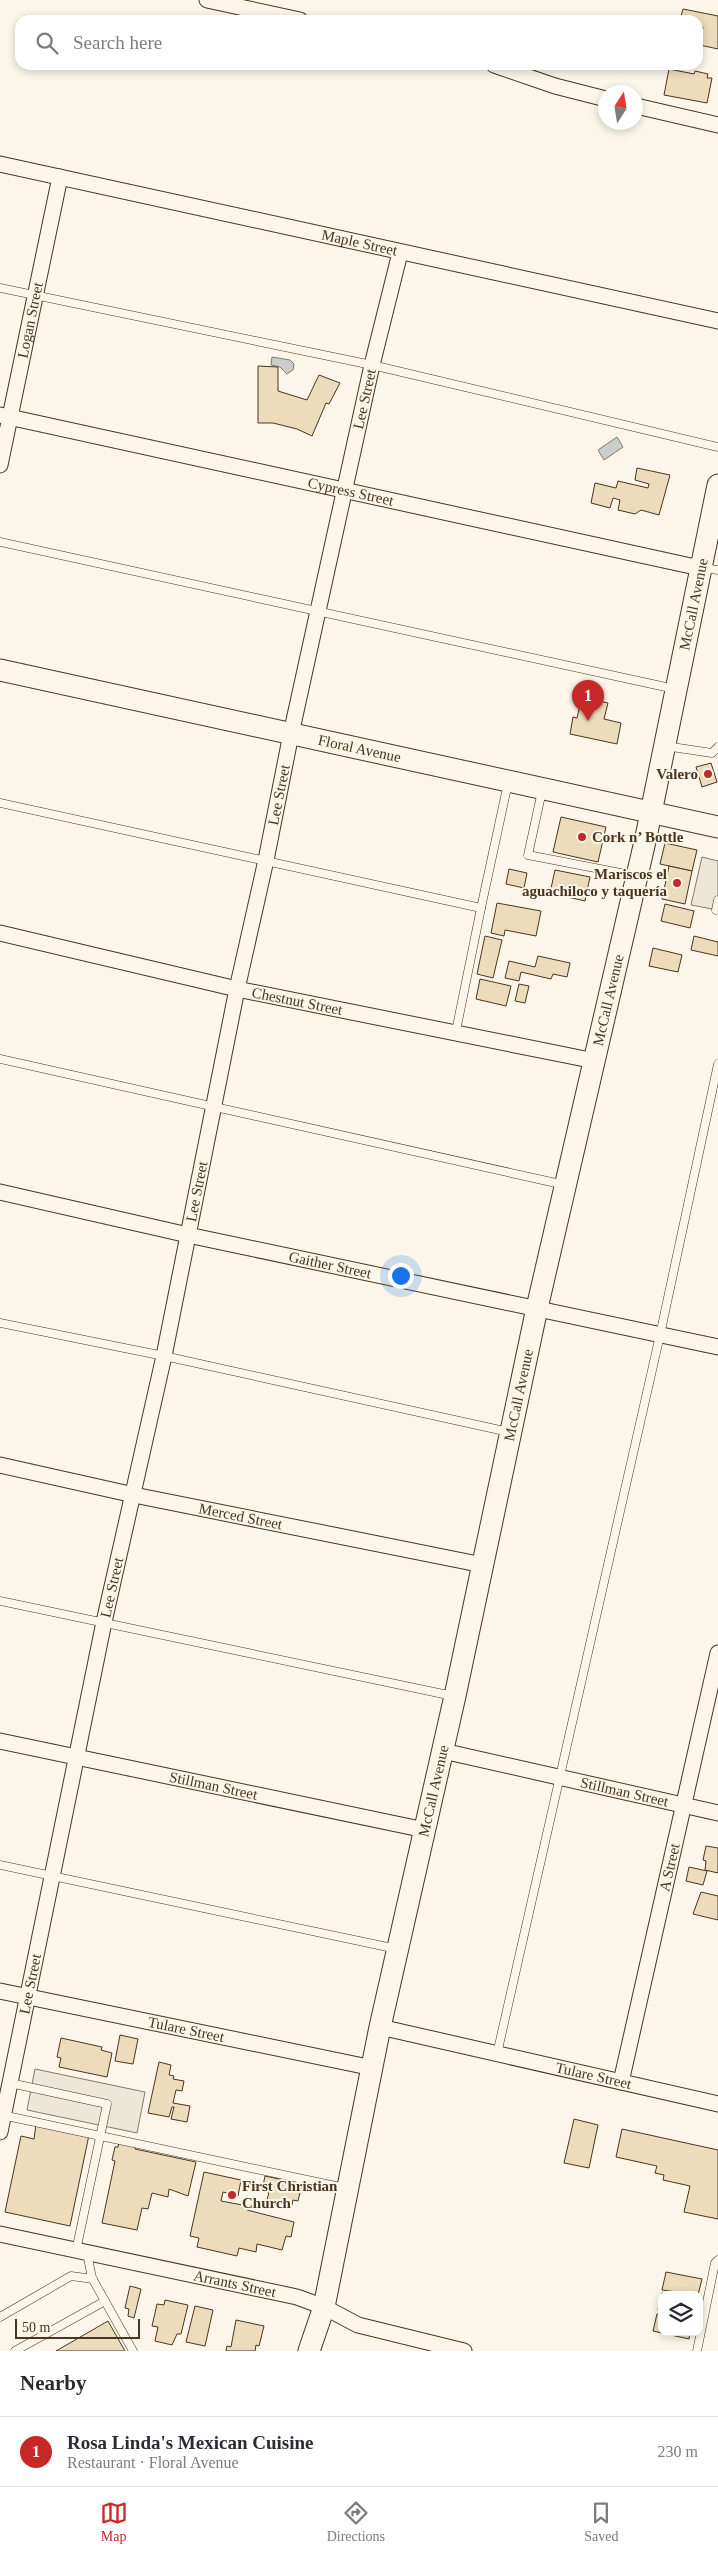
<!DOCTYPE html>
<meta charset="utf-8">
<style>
:root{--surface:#fff;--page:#f7f7f7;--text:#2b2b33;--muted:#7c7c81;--line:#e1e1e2;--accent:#c62828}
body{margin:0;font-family:Georgia,serif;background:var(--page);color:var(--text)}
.controls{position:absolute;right:15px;bottom:15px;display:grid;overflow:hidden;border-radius:10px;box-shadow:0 2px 8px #0003}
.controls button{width:45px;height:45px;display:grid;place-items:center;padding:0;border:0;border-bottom:1px solid var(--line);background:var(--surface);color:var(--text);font:25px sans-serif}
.compass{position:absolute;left:598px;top:85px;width:45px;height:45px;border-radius:50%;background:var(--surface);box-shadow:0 2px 8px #0003;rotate:12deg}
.scale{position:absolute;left:15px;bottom:12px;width:125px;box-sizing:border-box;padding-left:5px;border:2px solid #4a3520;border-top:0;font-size:14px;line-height:18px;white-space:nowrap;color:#4a3520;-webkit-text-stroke:4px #fbf6e9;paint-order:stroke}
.you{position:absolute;left:400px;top:1275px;width:18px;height:18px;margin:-12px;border:4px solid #fff;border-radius:50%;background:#1a73e8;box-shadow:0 0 0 8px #1a73e833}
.badge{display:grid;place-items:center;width:32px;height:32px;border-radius:50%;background:var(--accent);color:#fff;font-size:16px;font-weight:700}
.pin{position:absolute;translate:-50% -41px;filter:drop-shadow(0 1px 2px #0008)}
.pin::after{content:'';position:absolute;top:26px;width:18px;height:15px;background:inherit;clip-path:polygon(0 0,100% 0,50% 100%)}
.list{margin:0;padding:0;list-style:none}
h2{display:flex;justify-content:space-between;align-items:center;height:65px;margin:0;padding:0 20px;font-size:21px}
h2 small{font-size:16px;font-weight:400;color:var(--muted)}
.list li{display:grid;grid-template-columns:32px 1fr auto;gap:15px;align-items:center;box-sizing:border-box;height:70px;padding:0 20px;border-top:1px solid var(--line)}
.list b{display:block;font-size:19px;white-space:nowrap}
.list p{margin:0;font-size:16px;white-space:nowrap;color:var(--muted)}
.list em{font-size:16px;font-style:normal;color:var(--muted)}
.icon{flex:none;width:28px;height:28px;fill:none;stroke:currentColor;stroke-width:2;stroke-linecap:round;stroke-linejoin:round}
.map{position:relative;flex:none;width:718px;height:2351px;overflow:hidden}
.search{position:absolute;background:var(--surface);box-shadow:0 2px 8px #0003;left:15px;right:15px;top:15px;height:55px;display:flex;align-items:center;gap:12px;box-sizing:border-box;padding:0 18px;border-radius:15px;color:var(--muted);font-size:19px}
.sheet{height:135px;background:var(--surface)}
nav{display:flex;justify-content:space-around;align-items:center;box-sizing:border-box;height:70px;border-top:1px solid var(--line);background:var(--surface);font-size:14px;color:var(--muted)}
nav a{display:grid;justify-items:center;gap:2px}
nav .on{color:var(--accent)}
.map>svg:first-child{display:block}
.parking{fill:#ede7d9;stroke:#887966}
.water{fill:#c9cecd;stroke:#887966}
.building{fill:#ecdcbc;stroke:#4a3520}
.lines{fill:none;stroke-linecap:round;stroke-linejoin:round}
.lane-casing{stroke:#4a3520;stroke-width:9}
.street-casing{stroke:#4a3520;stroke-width:17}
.secondary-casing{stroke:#4a3520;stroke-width:23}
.lane{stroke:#fbf6e9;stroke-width:8}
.street{stroke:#fbf6e9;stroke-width:15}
.secondary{stroke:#fbf6e9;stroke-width:21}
.poi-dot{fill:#c62828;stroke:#fbf6e9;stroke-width:2}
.labels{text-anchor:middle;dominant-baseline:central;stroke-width:4;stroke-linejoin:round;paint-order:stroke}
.street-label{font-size:15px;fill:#4a3520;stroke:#fbf6e9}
.poi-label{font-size:15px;font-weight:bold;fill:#4a3520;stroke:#fbf6e9;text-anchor:end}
</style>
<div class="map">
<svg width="718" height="2351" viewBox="0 0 718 2351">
<rect width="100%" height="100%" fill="#fbf6e9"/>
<g class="parking">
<polygon points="702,857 718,861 718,910 691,905"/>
<polygon points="35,2069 145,2092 137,2133 27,2110"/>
</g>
<g class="water">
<polygon points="272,357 290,360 294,364 293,370 287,374 280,367 271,365"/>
<polygon points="617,437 623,447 604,460 598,450"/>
</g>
<g class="building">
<polygon points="683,9 718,16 718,49 700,45 703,27 698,26 698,20 680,20"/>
<polygon points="669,69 694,74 695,71 708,74 707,78 712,78 707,103 664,95"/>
<polygon points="258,366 278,367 278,391 307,400 319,375 340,383 329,404 326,403 312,436 297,429 273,423 258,423"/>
<polygon points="637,468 670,475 659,515 641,510 635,514 618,510 620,500 613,498 610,508 591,503 595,483 616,488 618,481 648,488 649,484 635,480"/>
<polygon points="582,697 608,703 604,719 621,723 617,744 570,734 573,717 577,718"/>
<polygon points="711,763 717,782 702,787 696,767"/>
<polygon points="561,817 606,827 598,862 553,852"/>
<polygon points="665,843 697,850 692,871 660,864"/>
<polygon points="669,866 692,871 685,904 662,899"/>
<polygon points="509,869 527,873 524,888 506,884"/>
<polygon points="555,870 590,877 585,901 550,893"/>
<polygon points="497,903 541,911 536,936 505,930 504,936 491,933"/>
<polygon points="665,904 694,911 690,928 661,921"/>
<polygon points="485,936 502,940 493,978 477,974"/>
<polygon points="694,936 718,942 718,956 691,950"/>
<polygon points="653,948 682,955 678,972 649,966"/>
<polygon points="538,956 570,963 567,977 553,974 551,979 521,972 519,981 505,978 509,961 535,967"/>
<polygon points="480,979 511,986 506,1006 476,999"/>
<polygon points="519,984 529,986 525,1003 515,1001"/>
<polygon points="706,1846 718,1848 718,1873 705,1870 706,1861 703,1860"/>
<polygon points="689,1867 707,1871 703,1885 686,1881"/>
<polygon points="701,1892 718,1896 718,1920 693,1914"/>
<polygon points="120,2035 138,2039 133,2064 115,2061"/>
<polygon points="61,2038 102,2047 101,2050 112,2053 107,2077 59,2067 61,2058 57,2057"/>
<polygon points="159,2062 171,2065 169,2075 174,2076 173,2079 184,2081 182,2091 176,2090 173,2103 190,2106 187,2122 171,2119 174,2107 172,2107 169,2117 148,2113"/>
<polygon points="574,2119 598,2125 589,2168 564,2163"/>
<polygon points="36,2124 89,2135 70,2226 5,2212 21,2136 34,2139"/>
<polygon points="622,2129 718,2150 718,2219 684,2212 690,2186 663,2180 664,2175 655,2173 657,2166 616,2157"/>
<polygon points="119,2141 136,2145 135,2149 196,2162 188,2196 169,2189 168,2197 152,2193 148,2209 142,2208 137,2230 102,2223 115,2161 112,2160 115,2147 118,2147"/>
<polygon points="204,2172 241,2180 238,2196 223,2192 221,2201 248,2206 247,2210 294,2222 291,2237 286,2236 282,2250 257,2244 256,2252 239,2248 237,2256 197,2247 199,2238 190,2236"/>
<polygon points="265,2176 302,2184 298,2201 293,2200 292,2205 267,2200 269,2192 262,2191"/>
<polygon points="666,2272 702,2279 698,2295 662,2290"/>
<polygon points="130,2286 141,2289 134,2318 128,2316 129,2309 125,2308"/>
<polygon points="662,2293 672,2295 662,2295 662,2311 658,2310"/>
<polygon points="165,2300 188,2305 181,2334 177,2334 172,2345 155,2341 158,2327 152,2326 157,2304 164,2305"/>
<polygon points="195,2306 213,2310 205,2346 186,2342"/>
<polygon points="657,2314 662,2315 662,2332 690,2332 689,2339 653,2331"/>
<polygon points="236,2320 264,2326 259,2346 256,2345 255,2351 226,2351 227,2346 231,2347"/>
<polygon points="108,2321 125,2351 56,2351"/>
</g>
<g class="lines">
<defs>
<g id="lane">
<polyline points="0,288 372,365 718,447"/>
<polyline points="0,542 675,689"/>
<polyline points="702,568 718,570"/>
<polyline points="665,746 712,753 718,747"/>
<polyline points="542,791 528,855 636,876"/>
<polyline points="0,803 481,908 508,783"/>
<polyline points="716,910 718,900"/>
<polyline points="456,1031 481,908"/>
<polyline points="0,1059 565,1185"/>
<polyline points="0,1323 164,1356 509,1432"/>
<polyline points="0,1601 453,1696"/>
<polyline points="0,1865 397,1949"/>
<polyline points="497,2054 660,1335 718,1064"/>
<polyline points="10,2083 107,2104 76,2251"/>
<polyline points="2,2115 345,2188"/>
<polyline points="87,2253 92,2278 133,2351"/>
<polyline points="0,2317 71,2276 93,2279"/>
<polyline points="15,2351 105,2301"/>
<polyline points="697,2351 715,2263 718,2260"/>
</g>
<g id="street">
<polyline points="207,0 300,20"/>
<polyline points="494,65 555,86 606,99"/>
<polyline points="636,106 718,125"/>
<path id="s1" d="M 0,164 L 718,321"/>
<path id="s2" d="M 0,415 L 700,568"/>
<path id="s3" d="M 0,465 L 60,177"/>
<path id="s4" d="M 0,933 L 237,989 L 595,1061"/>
<path id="s5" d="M 0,1192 L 188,1235 L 718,1347"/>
<path id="s6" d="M 0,1465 L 134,1495 L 483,1565"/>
<path id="s7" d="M 0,1741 L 425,1830"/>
<path id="s8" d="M 443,1751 L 718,1813"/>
<path id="s9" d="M 0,1991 L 373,2068"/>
<path id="s10" d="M 380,2027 L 718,2104"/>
<path id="s11" d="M 621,2082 L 718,1653"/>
<path id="s12" d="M 0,2132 L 104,1622 L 164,1356 L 237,989 L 266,860 L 291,734 L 372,365 L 400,253"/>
<path id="s13" d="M 0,2234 L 297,2297 L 324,2307 L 358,2325 L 464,2351"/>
</g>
<g id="secondary">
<path id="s14" d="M 0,670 L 718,827"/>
<path id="s15" d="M 309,2351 L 324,2307 L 380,2027 L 455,1696 L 537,1308 L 646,837 L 718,485"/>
</g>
</defs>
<use href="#lane" class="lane-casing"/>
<use href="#street" class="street-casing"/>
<use href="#secondary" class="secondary-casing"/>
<use href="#lane" class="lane"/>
<use href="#street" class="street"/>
<use href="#secondary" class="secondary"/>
</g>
<g class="poi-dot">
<circle cx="708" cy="774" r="5"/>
<circle cx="582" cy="837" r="5"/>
<circle cx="677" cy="883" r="5"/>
<circle cx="232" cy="2195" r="5"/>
</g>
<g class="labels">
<g class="street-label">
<text stroke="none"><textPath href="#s1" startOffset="368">Maple Street</textPath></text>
<text stroke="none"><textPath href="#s3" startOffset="148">Logan Street</textPath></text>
<text stroke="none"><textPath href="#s12" startOffset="1771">Lee Street</textPath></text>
<text stroke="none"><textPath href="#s2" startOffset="359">Cypress Street</textPath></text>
<text stroke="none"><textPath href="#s15" startOffset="1789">McCall Avenue</textPath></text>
<text stroke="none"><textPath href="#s14" startOffset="368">Floral Avenue</textPath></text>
<text stroke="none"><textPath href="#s12" startOffset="1366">Lee Street</textPath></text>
<text stroke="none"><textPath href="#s4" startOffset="305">Chestnut Street</textPath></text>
<text stroke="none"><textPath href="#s15" startOffset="1384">McCall Avenue</textPath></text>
<text stroke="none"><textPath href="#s12" startOffset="961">Lee Street</textPath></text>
<text stroke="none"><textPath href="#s5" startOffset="338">Gaither Street</textPath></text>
<text stroke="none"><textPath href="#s15" startOffset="979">McCall Avenue</textPath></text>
<text stroke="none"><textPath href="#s6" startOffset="246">Merced Street</textPath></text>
<text stroke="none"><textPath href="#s12" startOffset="556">Lee Street</textPath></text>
<text stroke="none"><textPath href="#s7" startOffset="218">Stillman Street</textPath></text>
<text stroke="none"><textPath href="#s15" startOffset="574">McCall Avenue</textPath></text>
<text stroke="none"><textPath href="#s8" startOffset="186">Stillman Street</textPath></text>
<text stroke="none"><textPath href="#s11" startOffset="220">A Street</textPath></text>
<text stroke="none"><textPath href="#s12" startOffset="151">Lee Street</textPath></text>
<text stroke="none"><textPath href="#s9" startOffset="190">Tulare Street</textPath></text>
<text stroke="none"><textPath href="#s10" startOffset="219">Tulare Street</textPath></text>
<text stroke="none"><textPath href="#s13" startOffset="240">Arrants Street</textPath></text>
</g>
<g class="poi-label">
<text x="698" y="774">Valero</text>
<text x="592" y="837" text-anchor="start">Cork n’ Bottle</text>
<text x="667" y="874">Mariscos el<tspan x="667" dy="17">aguachiloco y taquería</tspan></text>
<text x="242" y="2186" text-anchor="start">First Christian<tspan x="242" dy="17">Church</tspan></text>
</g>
</g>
</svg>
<div class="controls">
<button><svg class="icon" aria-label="layers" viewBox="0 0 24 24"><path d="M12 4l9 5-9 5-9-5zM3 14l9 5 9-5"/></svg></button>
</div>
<svg class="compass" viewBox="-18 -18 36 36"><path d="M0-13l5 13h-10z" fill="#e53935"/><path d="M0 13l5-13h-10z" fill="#7c7c81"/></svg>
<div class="scale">50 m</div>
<div class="you"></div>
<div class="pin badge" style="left:588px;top:721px">1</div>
<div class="search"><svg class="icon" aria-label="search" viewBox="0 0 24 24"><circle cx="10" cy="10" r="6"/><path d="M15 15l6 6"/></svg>Search here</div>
</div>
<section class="sheet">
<h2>Nearby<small></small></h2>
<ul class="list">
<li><span class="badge">1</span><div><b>Rosa Linda's Mexican Cuisine</b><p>Restaurant · Floral Avenue</p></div><em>230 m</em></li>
</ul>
</section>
<nav>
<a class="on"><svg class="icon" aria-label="map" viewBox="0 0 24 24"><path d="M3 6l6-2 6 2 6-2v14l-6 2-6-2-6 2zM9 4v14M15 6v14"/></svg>Map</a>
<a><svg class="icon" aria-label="directions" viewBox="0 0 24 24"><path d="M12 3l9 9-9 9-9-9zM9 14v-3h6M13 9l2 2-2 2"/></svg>Directions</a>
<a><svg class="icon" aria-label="saved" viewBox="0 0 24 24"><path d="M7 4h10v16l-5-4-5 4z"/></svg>Saved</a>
</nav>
